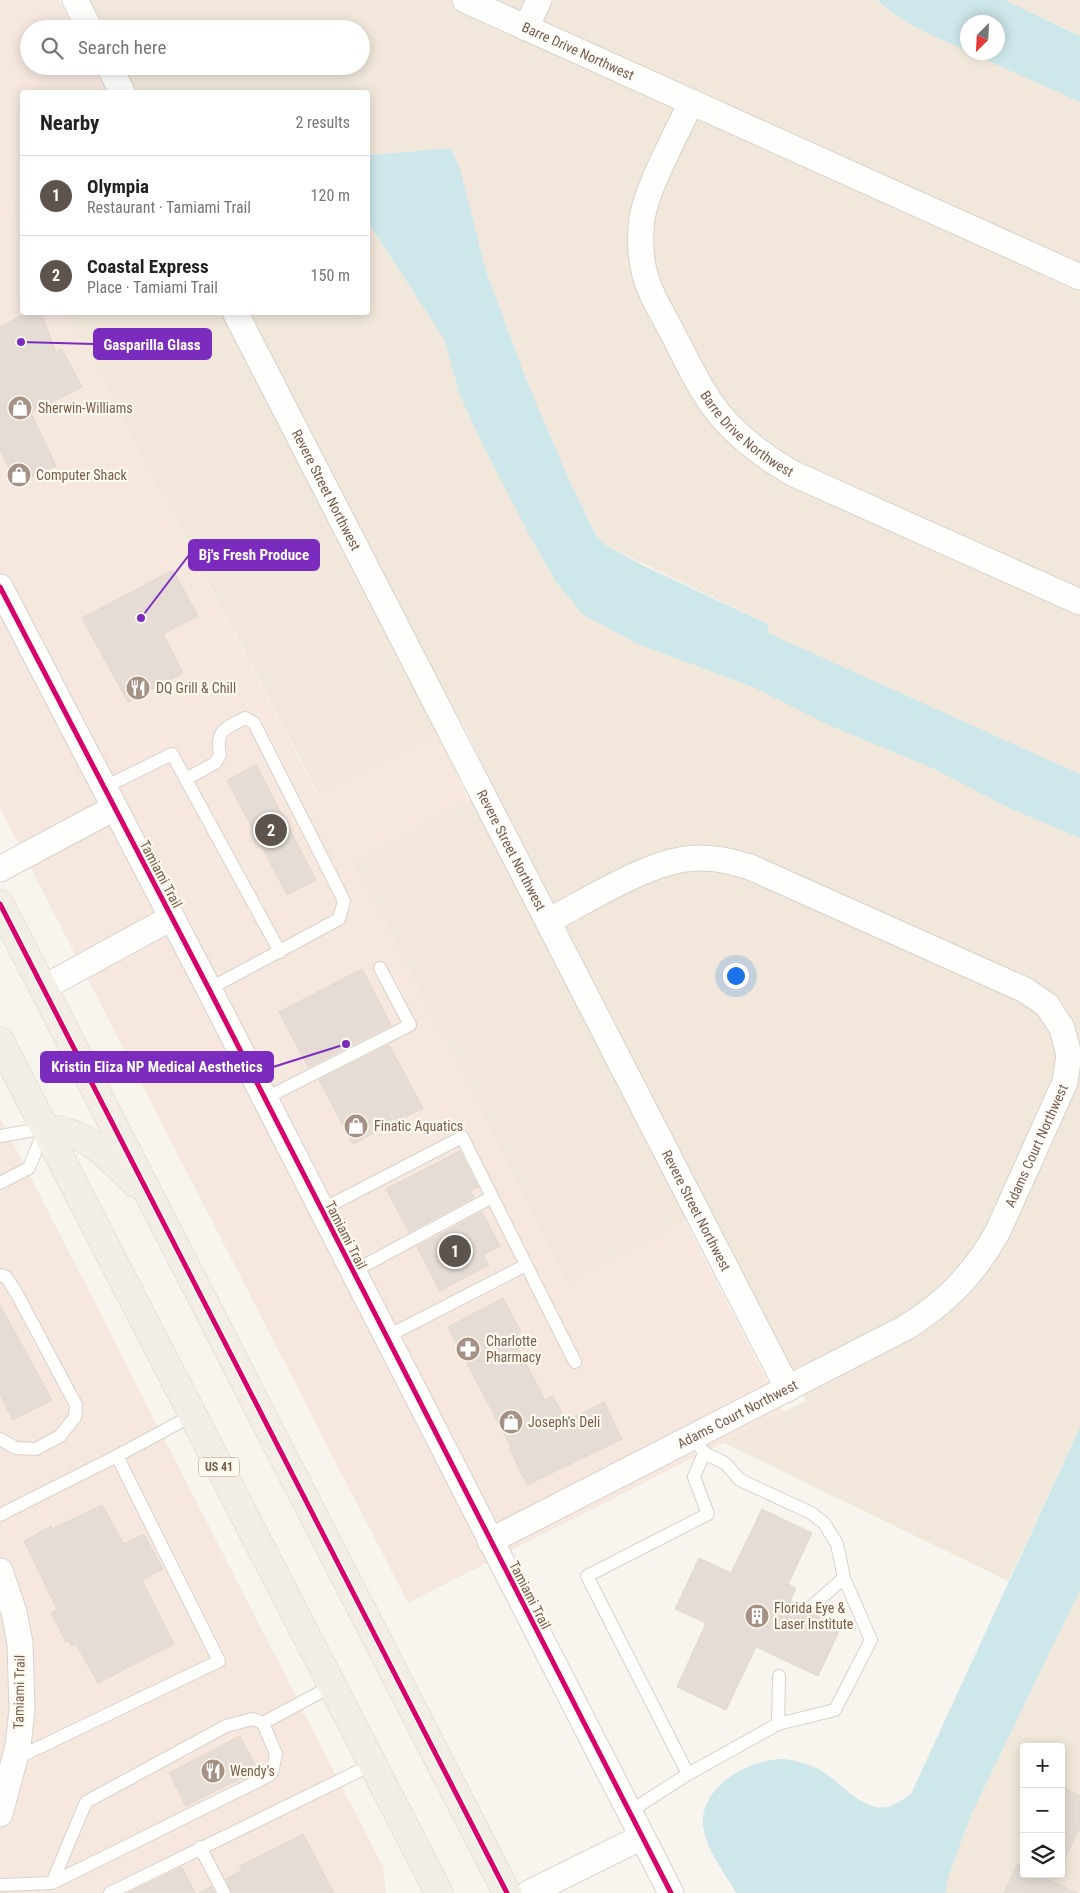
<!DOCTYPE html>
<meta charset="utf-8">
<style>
:root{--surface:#fff;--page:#f6f6f6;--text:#222;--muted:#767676;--line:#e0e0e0;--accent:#5d544e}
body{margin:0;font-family:"Roboto Condensed",sans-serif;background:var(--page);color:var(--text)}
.controls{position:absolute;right:15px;bottom:15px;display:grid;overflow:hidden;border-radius:5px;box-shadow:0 2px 12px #0003}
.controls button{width:45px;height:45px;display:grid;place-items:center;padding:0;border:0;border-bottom:1px solid var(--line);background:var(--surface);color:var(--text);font:25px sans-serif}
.compass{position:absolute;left:960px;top:15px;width:45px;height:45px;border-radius:50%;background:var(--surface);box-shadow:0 2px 12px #0003;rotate:204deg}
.you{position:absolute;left:735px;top:975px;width:18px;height:18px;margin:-12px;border:4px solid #fff;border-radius:50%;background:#1a73e8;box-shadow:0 0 0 8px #1a73e833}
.badge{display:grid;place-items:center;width:32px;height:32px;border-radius:50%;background:var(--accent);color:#fff;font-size:16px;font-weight:700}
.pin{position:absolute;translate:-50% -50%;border:2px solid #fff;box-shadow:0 1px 5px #0006}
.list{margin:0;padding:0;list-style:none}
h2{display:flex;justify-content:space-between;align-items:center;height:65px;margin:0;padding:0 20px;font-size:21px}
h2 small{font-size:16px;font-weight:400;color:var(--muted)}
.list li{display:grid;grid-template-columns:32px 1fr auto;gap:15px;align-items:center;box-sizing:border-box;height:80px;padding:0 20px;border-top:1px solid var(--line)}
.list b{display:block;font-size:19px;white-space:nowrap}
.list p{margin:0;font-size:16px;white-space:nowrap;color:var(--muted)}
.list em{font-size:16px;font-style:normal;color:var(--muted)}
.icon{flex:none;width:28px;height:28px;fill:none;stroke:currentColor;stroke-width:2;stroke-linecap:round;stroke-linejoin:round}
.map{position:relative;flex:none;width:1080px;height:1893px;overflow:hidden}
.search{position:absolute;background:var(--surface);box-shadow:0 2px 12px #0003;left:20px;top:20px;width:350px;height:55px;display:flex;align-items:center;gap:12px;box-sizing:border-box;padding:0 18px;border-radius:28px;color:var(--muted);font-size:19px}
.panel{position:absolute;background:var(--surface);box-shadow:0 2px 12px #0003;left:20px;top:90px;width:350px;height:225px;border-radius:5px}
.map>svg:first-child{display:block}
.residential{fill:#f1e8db;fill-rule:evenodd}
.commercial{fill:#f6e8df}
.water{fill:#cee7ea}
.building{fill:#e5ddd5;stroke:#e2d8d0}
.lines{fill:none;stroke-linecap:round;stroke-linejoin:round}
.service-casing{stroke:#d8d2cc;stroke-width:14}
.minor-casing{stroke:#d8d2cc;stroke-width:27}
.primary-casing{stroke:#dad1ca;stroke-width:29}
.service{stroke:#fefefc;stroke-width:12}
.minor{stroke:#fefefc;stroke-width:25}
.primary{stroke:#f3eee6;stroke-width:28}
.cycleway-casing{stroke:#fffaf0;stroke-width:8}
.cycleway{stroke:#d6006c;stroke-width:5}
.labels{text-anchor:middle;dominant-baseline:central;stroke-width:4.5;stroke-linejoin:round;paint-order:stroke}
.shield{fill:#fffaf0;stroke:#a18c7c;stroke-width:1}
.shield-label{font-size:12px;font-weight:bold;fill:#795d4b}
.street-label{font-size:14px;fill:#795d4b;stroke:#fffaf0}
.poi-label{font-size:14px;fill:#795d4b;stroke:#fffaf0;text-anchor:start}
.leader{fill:none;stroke:#7b2cbf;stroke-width:2}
.callout-dot{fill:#7b2cbf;stroke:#fffaf0;stroke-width:2}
.callout{fill:#7b2cbf;stroke:#7b2cbf;stroke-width:2}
.callout-label{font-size:15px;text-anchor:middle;font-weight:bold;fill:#fff}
</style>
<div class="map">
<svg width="1080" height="1893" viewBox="0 0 1080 1893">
<rect width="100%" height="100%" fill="#f8f5ee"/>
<g class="residential">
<polygon points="84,0 877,0 889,11 921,30 1080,102 1080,774 767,633 768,624 607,546 596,535 569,480 527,381 486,271 460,169 451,148 368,155 368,92 135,92 121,66 361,66 361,29 100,29"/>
<polygon points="1005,0 1080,0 1080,36 1075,33"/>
<polygon points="22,201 22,226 12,206"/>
<polygon points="368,222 444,339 460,396 482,443 528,533 556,582 583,615 640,645 753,687 826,724 934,769 1011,809 1080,838 1080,1427 1008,1581 722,1442 806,1401 706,1209 568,1285 353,860 494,788 462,721 318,793 67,313 368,312"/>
<path d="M 1080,1590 L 1080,1893 L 946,1893 L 948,1878 L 971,1815 ZM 1024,1747 L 1061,1747 L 1061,1874 L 1024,1874 Z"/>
</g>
<g class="commercial">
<polygon points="0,0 59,0 74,29 29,29 29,66 94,66 107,92 22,92 22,201 12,207 22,226 22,312 67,313 317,793 437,733 469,801 353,860 568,1284 685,1220 783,1412 408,1603 0,808"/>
<polygon points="0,1117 383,1867 386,1893 0,1893"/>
</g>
<g class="water">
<path d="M 877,0 L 1005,0 L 1080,36 L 1080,102 L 971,53 L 998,52 L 998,22 L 968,22 L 967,51 C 936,37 903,24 877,0 Z"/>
<polygon points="451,148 460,169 486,271 527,381 569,480 596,535 607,546 642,565 768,624 768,633 1080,774 1080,838 1011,809 934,769 826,724 753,687 640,645 583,615 556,582 528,533 482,443 460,396 444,339 368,222 368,155"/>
<path d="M 1080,1427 L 1080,1590 L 971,1815 L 948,1878 L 946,1893 L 736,1893 C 725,1873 705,1848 703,1825 C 700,1786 749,1759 783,1759 C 791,1759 802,1763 809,1765 C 836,1774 848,1800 876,1807 C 889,1810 901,1801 911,1794 Z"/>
</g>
<g class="building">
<polygon points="28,312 41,312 56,352 62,349 82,387 31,413 56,466 17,484 0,450 0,327"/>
<polygon points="173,570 198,616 163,634 183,673 128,702 82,618"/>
<polygon points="256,765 316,880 287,895 227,780"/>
<polygon points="362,969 391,1025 308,1067 279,1012"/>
<polygon points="389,1045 423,1108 353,1144 319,1080"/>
<polygon points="460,1151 478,1187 470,1190 474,1197 409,1232 386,1189"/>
<polygon points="482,1212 500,1246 483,1255 489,1265 440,1291 417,1247"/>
<polygon points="503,1298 521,1332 512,1337 545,1400 553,1396 566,1421 604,1402 622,1439 527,1485 509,1448 511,1447 448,1327"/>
<polygon points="0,1305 52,1400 13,1420 0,1395"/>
<polygon points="102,1505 124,1544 144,1534 163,1569 142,1580 174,1644 98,1683 76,1644 72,1646 69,1641 66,1642 51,1613 57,1609 24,1541 51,1526 52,1529"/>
<polygon points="762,1509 812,1533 788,1584 796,1588 790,1601 804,1608 809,1613 816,1613 842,1625 818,1676 756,1647 726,1710 677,1687 706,1623 675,1609 699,1558 731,1573"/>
<polygon points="240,1736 258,1770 186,1806 169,1773"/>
<polygon points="1061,1787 1080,1796 1080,1827 1061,1867"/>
<polygon points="303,1834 334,1893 232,1893 226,1879 242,1870 240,1866"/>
<polygon points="1017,1865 1024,1868 1024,1874 1037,1874 1077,1893 1004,1893"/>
<polygon points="182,1867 195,1893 128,1893"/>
<polygon points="211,1886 215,1893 199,1893"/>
</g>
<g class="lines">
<defs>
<g id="service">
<path d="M 186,779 L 215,763 L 220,755 C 215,730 225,729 245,718 L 254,723 L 344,901 L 339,919 L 209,989"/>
<polyline points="103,788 172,754 280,952"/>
<polyline points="264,1099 410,1025 380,968"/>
<polyline points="0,1136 45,1128"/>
<polyline points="0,1183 29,1168 44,1130"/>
<polyline points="321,1210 462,1137 575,1362"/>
<polyline points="352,1272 492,1197"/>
<polyline points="0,1275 6,1277 17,1294 76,1405 75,1417 60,1436 36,1449 16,1448 0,1439"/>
<polyline points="386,1337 526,1265"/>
<polyline points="117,1456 193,1415"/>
<polyline points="0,1515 117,1456 219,1661 15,1759"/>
<polyline points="812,1606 844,1578"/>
<polyline points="778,1724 779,1676"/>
<polyline points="688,1774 778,1724 835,1710 871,1640 844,1578 837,1544 824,1523 811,1513 740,1480 725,1463 704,1453"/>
<polyline points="629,1812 688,1774 587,1576 708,1514 694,1477 704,1453 694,1436"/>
<polyline points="200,1847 224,1893"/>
<polyline points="52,1883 86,1802 226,1726 252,1719 263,1723"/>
<polyline points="0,1885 52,1883 266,1777 272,1773 276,1754 263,1723 332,1686"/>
<polyline points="110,1893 373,1764"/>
</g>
<g id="minor">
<polyline points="75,0 90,29"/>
<path id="s1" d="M 465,0 L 691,102"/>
<polyline points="526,28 539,0"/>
<polyline points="109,66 122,92"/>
<path id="s2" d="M 1080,277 L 691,102 C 676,136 649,182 642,218 C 640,235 640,254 644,271 C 649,292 661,311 671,330 C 688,363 704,400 731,427 C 750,446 771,461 794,474 L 1080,602"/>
<path id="s3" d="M 235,312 L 788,1389"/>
<polyline points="0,587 209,989 671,1893"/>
<polyline points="0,869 114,808"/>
<polyline points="43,988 171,918"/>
<path id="s4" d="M 490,1541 L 905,1328 C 946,1303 975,1273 998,1231 L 1065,1082 L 1069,1055 L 1062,1028 L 1047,1005 L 1025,990 L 750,867 C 733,862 716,857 698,858 C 653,858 589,900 548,921"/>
<polyline points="0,1571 14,1612 20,1643 22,1710 18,1746 0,1814"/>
<polyline points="529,1893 642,1837"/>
</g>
<g id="primary">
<polyline points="0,904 507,1893"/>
<polyline points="0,1041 439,1893"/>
<path d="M 45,1128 C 91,1134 103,1152 135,1183"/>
</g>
</defs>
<use href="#service" class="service-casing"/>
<use href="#minor" class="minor-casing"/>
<use href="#primary" class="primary-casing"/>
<use href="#service" class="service"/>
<use href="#minor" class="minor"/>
<use href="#primary" class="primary"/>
<defs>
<g id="cycleway">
<polyline points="0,587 209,989 671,1893"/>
<polyline points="0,904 507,1893"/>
</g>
</defs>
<use href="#cycleway" class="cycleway-casing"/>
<use href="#cycleway" class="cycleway"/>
</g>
<defs>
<symbol id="shop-disc" viewBox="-11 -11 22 22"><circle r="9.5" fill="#a59284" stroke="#fffaf0"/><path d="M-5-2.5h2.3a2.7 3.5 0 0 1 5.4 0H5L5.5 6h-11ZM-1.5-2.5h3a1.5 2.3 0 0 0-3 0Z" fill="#fff"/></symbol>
<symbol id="restaurant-disc" viewBox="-11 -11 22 22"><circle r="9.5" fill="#a59284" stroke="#fffaf0"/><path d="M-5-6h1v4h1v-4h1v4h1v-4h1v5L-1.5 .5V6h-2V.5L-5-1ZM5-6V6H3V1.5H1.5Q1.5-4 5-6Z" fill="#fff"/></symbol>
<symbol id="pharmacy-disc" viewBox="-11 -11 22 22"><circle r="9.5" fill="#a59284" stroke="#fffaf0"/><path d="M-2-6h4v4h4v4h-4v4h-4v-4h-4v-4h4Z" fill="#fff"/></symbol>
<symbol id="building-disc" viewBox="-11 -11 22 22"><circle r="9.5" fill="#a59284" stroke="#fffaf0"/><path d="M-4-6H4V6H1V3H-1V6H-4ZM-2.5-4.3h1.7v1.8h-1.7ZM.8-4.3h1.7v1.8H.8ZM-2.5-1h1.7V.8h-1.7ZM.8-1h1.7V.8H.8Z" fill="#fff"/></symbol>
</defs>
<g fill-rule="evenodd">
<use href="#shop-disc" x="6" y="394" width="28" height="28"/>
<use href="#shop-disc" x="5" y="461" width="28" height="28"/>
<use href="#restaurant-disc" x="124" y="674" width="28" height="28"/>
<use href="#shop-disc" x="342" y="1112" width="28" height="28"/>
<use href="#pharmacy-disc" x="454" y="1335" width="28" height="28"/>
<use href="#shop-disc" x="497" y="1408" width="28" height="28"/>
<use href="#building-disc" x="743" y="1602" width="28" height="28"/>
<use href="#restaurant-disc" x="199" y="1757" width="28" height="28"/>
</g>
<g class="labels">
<rect class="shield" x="199" y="1457.5" width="40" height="19" rx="4"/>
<g class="shield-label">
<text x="219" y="1467">US 41</text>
</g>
<g class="street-label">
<text stroke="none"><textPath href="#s1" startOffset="124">Barre Drive Northwest</textPath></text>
<text stroke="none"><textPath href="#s2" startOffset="802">Barre Drive Northwest</textPath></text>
<text stroke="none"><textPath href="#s3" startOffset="200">Revere Street Northwest</textPath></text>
<text stroke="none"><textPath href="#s3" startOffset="605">Revere Street Northwest</textPath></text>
<text transform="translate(161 874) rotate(62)">Tamiami Trail</text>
<text stroke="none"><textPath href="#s4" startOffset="696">Adams Court Northwest</textPath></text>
<text stroke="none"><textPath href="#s3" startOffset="1010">Revere Street Northwest</textPath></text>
<text transform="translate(346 1235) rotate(63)">Tamiami Trail</text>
<text stroke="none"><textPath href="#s4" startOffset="278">Adams Court Northwest</textPath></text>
<text transform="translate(530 1595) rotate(63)">Tamiami Trail</text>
<text transform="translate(19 1692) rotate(-89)">Tamiami Trail</text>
</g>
<g class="poi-label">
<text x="38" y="408">Sherwin-Williams</text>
<text x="36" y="475">Computer Shack</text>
<text x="156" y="688">DQ Grill &amp; Chill</text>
<text x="374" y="1126">Finatic Aquatics</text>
<text x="486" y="1341">Charlotte<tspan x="486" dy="16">Pharmacy</tspan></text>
<text x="528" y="1422">Joseph's Deli</text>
<text x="774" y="1608">Florida Eye &amp;<tspan x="774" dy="16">Laser Institute</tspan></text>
<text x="230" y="1771">Wendy's</text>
</g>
</g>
<path class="leader" d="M21 342L94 344M141 618L189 555M346 1044L273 1067"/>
<g class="callout-dot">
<circle cx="21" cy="342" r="5"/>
<circle cx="141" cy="618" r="5"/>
<circle cx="346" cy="1044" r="5"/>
</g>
<g class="callout">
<rect x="94" y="329" width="117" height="30" rx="5"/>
<rect x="189" y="540" width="130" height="30" rx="5"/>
<rect x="41" y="1052" width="232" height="30" rx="5"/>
</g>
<g class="callout-label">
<text x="152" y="350">Gasparilla Glass</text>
<text x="254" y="560">Bj's Fresh Produce</text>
<text x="157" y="1072">Kristin Eliza NP Medical Aesthetics</text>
</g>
</svg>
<div class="controls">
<button>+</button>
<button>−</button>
<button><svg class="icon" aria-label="layers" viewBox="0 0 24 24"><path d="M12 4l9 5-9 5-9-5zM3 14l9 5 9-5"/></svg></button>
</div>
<svg class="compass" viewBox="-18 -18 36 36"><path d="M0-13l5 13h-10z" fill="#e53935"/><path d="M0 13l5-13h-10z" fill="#767676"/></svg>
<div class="you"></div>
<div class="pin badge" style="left:455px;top:1251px">1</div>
<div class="pin badge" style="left:271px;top:830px">2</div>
<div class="search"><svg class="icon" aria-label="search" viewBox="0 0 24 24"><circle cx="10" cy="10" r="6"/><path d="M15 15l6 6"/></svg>Search here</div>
<section class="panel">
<h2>Nearby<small>2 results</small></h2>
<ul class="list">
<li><span class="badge">1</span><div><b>Olympia</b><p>Restaurant · Tamiami Trail</p></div><em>120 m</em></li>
<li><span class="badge">2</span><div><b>Coastal Express</b><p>Place · Tamiami Trail</p></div><em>150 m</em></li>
</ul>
</section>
</div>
